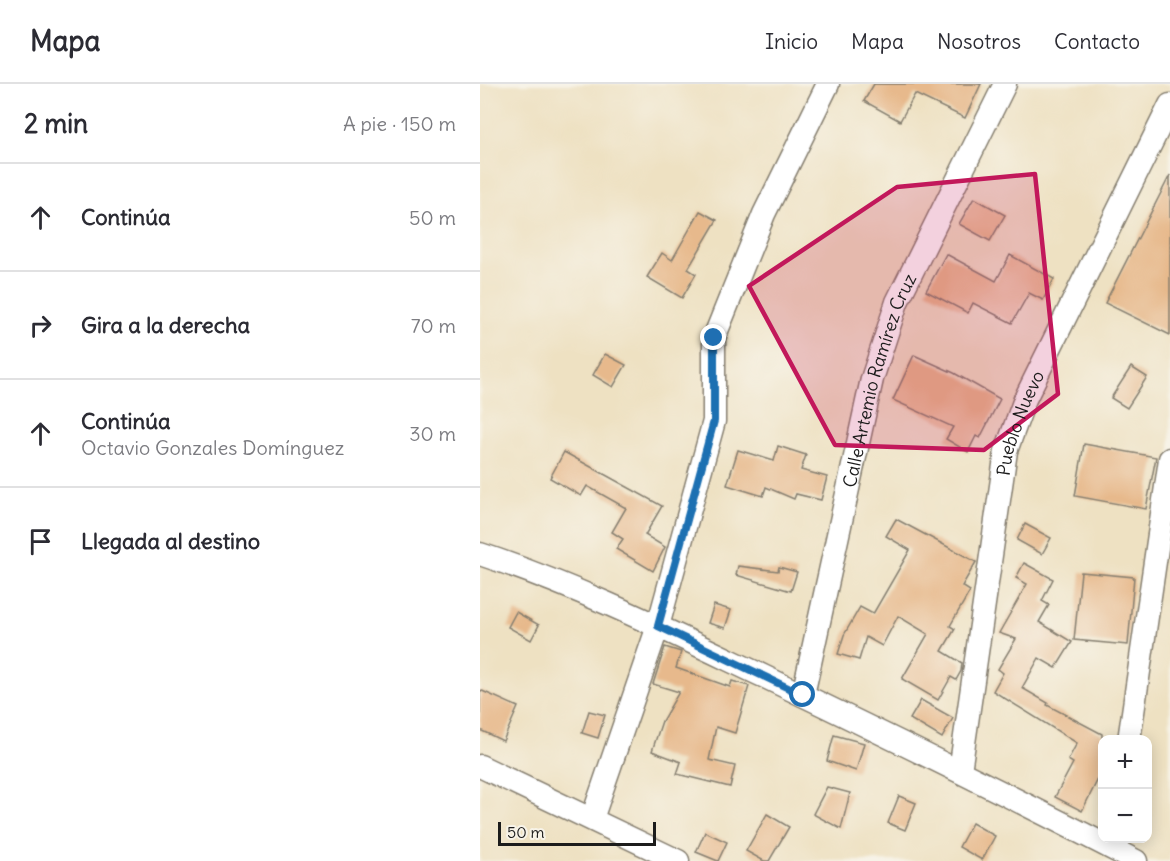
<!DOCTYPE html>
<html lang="es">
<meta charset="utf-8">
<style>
:root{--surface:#fff;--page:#f2f2f3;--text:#2b2b33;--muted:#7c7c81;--line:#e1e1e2}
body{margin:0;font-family:Delius,sans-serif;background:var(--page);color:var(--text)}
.controls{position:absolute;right:18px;bottom:18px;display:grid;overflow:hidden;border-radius:12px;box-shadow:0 3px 15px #0003}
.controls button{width:54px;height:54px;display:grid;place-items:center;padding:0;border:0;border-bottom:2px solid var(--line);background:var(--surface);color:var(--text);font:30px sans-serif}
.scale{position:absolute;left:18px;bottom:15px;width:158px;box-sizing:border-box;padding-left:6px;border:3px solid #1c1c1c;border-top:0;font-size:16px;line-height:21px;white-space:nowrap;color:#1c1c1c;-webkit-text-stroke:4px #f7f3e8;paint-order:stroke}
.stop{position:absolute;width:18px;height:18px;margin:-14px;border:4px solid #1f6fb2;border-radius:50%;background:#fff}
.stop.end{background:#1f6fb2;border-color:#fff;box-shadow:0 2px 6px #0008}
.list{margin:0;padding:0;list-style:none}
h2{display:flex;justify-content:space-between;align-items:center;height:78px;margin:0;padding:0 24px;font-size:26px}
h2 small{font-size:20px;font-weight:400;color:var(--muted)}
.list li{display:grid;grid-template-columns:39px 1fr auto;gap:18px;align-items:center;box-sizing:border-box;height:108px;padding:0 24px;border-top:2px solid var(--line)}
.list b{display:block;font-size:22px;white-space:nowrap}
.list p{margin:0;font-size:20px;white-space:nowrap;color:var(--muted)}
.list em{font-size:20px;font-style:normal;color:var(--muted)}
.icon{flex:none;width:33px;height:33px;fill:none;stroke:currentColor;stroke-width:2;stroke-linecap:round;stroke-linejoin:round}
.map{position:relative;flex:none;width:690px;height:777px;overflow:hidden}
header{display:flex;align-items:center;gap:36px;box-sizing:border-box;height:84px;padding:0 30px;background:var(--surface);border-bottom:2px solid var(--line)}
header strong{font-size:28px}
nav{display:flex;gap:33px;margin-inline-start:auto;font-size:21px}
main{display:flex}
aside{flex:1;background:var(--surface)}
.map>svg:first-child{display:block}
.building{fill:#e7b98c}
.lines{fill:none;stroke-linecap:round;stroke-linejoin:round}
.street-casing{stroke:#857e6f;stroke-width:25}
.street{stroke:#fff;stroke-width:22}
.route{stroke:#1f6fb2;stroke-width:8}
.marked{fill:#c2185b;fill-opacity:0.2;stroke:#c2185b;stroke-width:4.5;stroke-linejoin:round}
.labels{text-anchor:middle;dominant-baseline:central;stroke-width:4.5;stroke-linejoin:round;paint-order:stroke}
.street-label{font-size:18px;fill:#1c1c1c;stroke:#f7f3e8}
</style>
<header>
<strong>Mapa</strong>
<nav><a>Inicio</a><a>Mapa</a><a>Nosotros</a><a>Contacto</a></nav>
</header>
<main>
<aside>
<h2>2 min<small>A pie · 150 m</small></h2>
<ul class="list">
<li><svg class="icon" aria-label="ahead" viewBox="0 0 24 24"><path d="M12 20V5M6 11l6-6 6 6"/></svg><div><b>Continúa</b></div><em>50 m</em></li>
<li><svg class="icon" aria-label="right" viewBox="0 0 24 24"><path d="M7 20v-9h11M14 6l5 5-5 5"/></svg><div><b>Gira a la derecha</b></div><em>70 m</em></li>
<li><svg class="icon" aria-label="ahead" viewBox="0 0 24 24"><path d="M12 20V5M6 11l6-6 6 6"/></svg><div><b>Continúa</b><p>Octavio Gonzales Domínguez</p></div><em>30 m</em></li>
<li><svg class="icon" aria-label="arrive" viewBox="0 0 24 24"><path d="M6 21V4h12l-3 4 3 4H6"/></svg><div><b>Llegada al destino</b></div></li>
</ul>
</aside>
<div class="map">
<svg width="690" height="777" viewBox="0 0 690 777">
<rect width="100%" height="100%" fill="#f7f3e8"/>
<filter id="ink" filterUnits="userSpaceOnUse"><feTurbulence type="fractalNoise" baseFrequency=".0167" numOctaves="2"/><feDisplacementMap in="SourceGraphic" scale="12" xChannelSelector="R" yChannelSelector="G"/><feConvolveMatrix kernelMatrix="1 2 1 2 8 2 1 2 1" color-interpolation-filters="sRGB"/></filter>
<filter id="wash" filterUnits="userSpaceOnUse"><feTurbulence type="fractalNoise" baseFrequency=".008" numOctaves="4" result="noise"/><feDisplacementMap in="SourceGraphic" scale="24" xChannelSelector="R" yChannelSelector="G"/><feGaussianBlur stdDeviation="1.35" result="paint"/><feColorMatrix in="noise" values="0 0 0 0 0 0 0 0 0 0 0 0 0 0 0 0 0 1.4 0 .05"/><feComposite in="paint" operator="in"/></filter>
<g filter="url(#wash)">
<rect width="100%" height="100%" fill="#eee1c2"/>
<g id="blocks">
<g class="building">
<polygon points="394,0 501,0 485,34 435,10 420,37 384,17"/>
<polygon points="690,91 690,251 625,219"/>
<polygon points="494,114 525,131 510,157 479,140"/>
<polygon points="220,127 237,136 208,185 216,190 202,214 167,193 182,169 192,176"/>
<polygon points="466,170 516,197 530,171 574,195 563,216 549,209 532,239 493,219 488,229 446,207"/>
<polygon points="125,270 146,281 133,303 113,291"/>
<polygon points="434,271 474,289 520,315 500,354 496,352 488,368 466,355 473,343 413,316"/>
<polygon points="651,283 667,293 647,324 631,314"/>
<polygon points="604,360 676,373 666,425 595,412"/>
<polygon points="298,362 326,371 321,386 347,393 341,416 316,410 314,415 286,403 283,412 247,401 258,366 294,377"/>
<polygon points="84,368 182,422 165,451 185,463 173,487 136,465 143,455 132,448 146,424 107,402 101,412 70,394"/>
<polygon points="416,435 496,478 482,502 490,507 470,542 475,545 462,567 482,579 481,587 476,596 471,593 458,616 422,595 448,550 418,532 402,562 386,553 379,576 358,570 364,551 380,523 393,530 430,466 406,452"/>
<polygon points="545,440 571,454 562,470 537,456"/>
<polygon points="544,479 573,495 562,517 569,521 559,538 592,558 576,584 559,574 542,604 568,619 567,621 622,650 622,687 602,727 575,713 593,679 588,676 597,659 513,607 523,589 518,585 536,555 519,549 547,500 536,494"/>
<polygon points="258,482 298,487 299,483 317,488 311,507 256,491"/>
<polygon points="601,488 654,493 648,561 594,556"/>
<polygon points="234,521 251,526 245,544 228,539"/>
<polygon points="36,528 59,541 51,556 28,543"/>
<polygon points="185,563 201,568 196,584 250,603 252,597 269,602 255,649 236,643 229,676 255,682 250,703 197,690 201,678 172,667 182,637 199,608 173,600"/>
<polygon points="0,606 38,623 23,657 0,646"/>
<polygon points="441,616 473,634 462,654 430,635"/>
<polygon points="109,627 125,631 118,654 102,649"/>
<polygon points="354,651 384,659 376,687 347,677"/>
<polygon points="347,703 370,709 361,745 333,730"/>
<polygon points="419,712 436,719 425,746 408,739"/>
<polygon points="287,730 309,743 289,777 284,777 266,767"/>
<polygon points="492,739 515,752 502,776 479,763"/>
<polygon points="225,748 247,758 238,777 216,768"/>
</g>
</g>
</g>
<g filter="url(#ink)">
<use href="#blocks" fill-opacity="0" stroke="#857e6f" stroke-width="1.5"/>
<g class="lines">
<defs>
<g id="street">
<path d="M 0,470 C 97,502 190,548 283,592 C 408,652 533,713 656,777"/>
<path id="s1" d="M 323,611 L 392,295 L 417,218 L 525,0"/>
<polyline points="649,656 690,375"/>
<polyline points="0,682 198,777"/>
<path id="s2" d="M 480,687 L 526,367 L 545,315 L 690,21"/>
<polyline points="112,735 178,542 234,337 234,254 284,130 348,0"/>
</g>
</defs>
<use href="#street" class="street-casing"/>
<use href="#street" class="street"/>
</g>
</g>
<g class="lines" filter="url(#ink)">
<polyline class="route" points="234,254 234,337 178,542 323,611"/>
</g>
<path class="marked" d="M 555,90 L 578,310 L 504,366 L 355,361 L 269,202 L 417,103 Z"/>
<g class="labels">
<g class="street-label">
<text stroke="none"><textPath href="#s1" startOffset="324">Calle Artemio Ramírez Cruz</textPath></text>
<text stroke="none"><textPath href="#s2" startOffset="354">Pueblo Nuevo</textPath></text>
</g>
</g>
</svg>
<div class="controls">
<button>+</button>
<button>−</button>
</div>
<div class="scale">50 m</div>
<div class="stop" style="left:323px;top:611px"></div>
<div class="stop end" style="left:234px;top:254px"></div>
</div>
</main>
